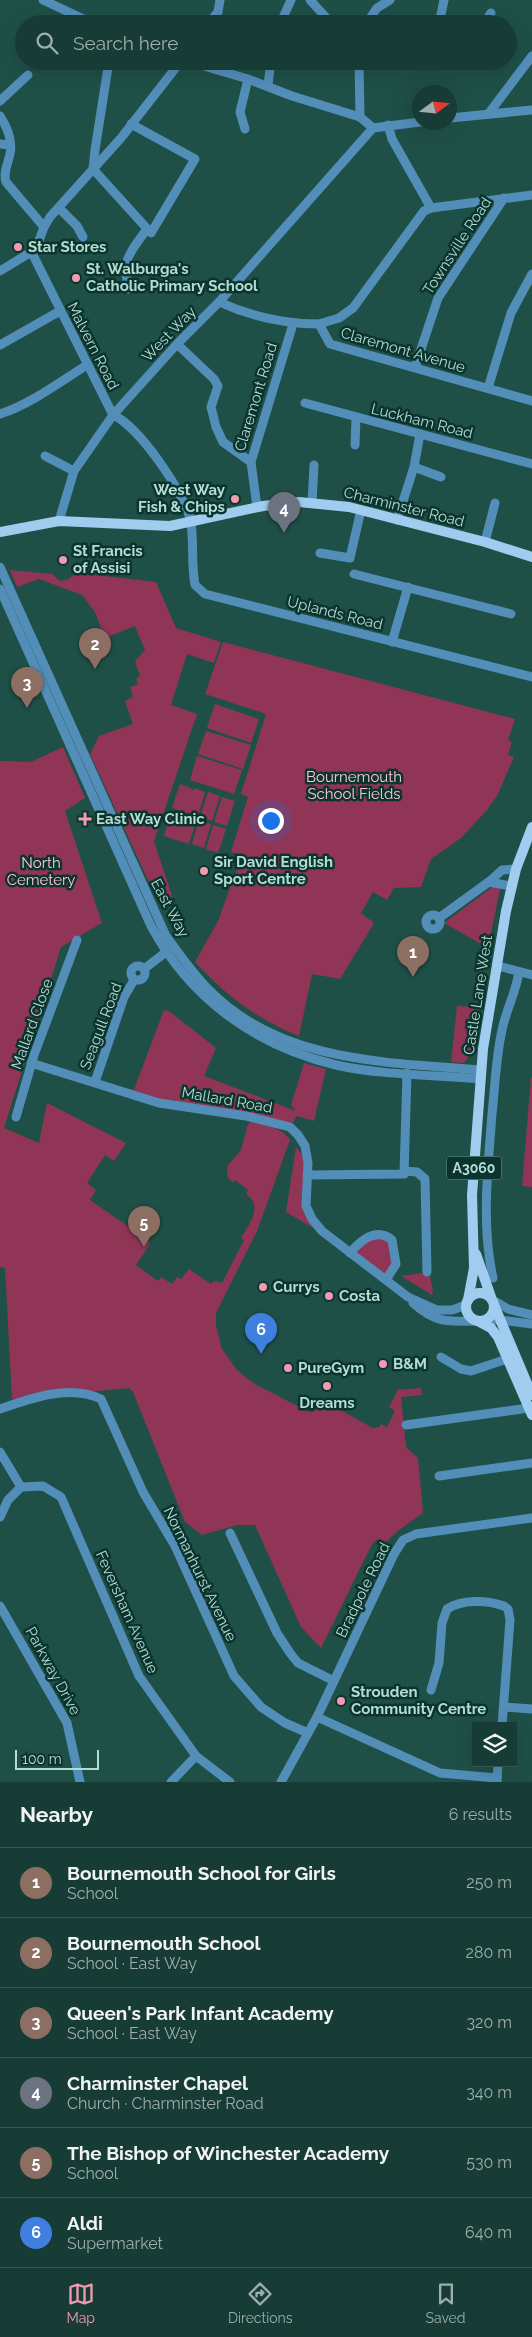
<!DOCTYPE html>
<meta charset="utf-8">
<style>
:root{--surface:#173c36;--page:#20433e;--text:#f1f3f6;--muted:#9eadad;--line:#365651;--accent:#f19ab2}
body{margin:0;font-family:Raleway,sans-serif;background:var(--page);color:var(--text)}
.controls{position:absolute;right:15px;bottom:15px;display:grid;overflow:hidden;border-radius:0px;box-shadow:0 5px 20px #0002}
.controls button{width:45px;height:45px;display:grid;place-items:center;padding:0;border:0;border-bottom:1px solid var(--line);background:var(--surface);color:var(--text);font:25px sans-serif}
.compass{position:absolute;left:412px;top:85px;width:45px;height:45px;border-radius:50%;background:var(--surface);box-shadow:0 5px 20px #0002;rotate:75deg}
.scale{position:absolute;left:15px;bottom:12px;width:84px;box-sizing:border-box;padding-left:5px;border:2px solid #b2dcd4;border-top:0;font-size:14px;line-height:18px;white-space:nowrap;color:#b2dcd4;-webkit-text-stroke:4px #0c342e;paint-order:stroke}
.you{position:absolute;left:270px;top:820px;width:18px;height:18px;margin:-12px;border:4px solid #fff;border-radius:50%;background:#1a73e8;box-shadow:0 0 0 8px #1a73e833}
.badge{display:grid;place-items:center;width:32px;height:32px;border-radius:50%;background:var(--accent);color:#fff;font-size:16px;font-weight:700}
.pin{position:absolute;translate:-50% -41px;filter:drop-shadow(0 1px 2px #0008)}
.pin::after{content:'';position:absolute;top:26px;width:18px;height:15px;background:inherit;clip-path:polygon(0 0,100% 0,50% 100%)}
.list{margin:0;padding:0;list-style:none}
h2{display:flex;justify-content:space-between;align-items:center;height:65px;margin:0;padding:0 20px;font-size:21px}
h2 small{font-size:16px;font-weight:400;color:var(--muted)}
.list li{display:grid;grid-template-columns:32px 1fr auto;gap:15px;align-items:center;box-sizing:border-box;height:70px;padding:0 20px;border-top:1px solid var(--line)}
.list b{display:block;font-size:19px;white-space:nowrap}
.list p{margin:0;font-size:16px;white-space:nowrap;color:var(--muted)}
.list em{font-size:16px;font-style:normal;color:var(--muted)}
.icon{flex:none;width:28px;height:28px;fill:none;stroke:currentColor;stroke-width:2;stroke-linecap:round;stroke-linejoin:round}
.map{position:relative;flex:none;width:532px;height:1782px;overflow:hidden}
.search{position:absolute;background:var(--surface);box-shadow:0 5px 20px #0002;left:15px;right:15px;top:15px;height:55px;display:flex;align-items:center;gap:12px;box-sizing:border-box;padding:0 18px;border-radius:28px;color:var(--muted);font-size:19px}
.sheet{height:485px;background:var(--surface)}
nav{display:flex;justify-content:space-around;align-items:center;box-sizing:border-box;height:70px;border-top:1px solid var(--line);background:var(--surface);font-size:14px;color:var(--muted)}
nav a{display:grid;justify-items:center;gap:2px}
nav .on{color:var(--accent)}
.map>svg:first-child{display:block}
.green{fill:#903555}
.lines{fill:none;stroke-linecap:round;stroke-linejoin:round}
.minor{stroke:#538eb9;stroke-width:9}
.major{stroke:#a0cdef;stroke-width:10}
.poi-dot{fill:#f19ab2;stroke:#0c342e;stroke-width:2}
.labels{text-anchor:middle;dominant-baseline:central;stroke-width:5;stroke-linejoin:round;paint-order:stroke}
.shield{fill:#0c342e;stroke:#80aaa2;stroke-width:1}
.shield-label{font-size:14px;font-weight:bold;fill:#b2dcd4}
.street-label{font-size:15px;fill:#b2dcd4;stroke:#0c342e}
.poi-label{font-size:15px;font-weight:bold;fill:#b2dcd4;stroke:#0c342e;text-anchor:start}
.park-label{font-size:15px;fill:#fec5d3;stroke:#0c342e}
</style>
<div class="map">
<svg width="532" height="1782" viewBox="0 0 532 1782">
<rect width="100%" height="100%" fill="#1f5048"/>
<g class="green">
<polygon points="10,570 52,574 60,581 67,580 77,573 156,582 176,628 221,642 214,663 187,654 171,705 197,714 154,841 173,899 153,891 90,754 99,736 133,724 125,701 133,697 130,687 138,684 136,679 140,676 135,661 145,650 135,626 105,638 95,612 82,595 39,579 17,587"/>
<path d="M 223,642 L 515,719 L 508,740 L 512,742 L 508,755 L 514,757 L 498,794 L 487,810 L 461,838 L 431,859 L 421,887 L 394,888 L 387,900 L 373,892 L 361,913 L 374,923 L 340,979 L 312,974 L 299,1036 C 258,1020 224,994 195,962 L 218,921 L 242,855 L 231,852 L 248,797 L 241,794 L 266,714 L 205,694 Z"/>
<polygon points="215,704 259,719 251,743 207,728"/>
<polygon points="206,731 251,745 243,769 198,754"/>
<path d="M 63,747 L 85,798 L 65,811 L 102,923 L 61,947 L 4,1128 L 39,1143 L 47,1103 L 126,1143 L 114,1161 L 105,1155 L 87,1183 L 96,1190 L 90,1200 L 136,1232 L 140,1230 L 147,1236 L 150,1244 L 136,1265 L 158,1281 L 161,1277 L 172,1284 L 177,1277 L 181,1279 L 189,1269 L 211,1284 L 214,1281 L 222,1283 L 244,1240 L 241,1238 C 249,1224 264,1206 246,1194 L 248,1190 L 235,1180 L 233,1183 L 227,1176 L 228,1165 L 241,1150 L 248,1124 L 251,1122 L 273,1127 L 284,1133 L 290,1140 L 257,1231 L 216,1313 L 216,1325 L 222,1349 L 237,1370 L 253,1383 L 309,1412 L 314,1412 L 317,1407 L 333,1406 L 373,1428 L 379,1427 L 381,1424 L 387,1427 L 395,1411 L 389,1407 L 398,1390 L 421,1388 L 422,1395 L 401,1397 L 406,1447 L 418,1458 L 423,1513 L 399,1530 L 387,1541 L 376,1540 L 371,1546 L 321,1648 L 301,1627 L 255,1525 L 237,1525 L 202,1535 L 185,1522 L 133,1392 L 129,1388 L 12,1399 L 5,1268 L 0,1267 L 0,761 L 31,762 Z"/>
<polygon points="197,756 242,770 234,794 190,780"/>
<polygon points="180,784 191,788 192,791 194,788 205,792 198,816 172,808"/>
<polygon points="208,792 220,796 212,821 200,817"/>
<polygon points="222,797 235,801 227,826 214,822"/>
<polygon points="171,812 182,815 181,818 183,819 185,815 197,819 189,844 164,836"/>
<polygon points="199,820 211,824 204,848 192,844"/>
<polygon points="213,825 226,829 218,853 206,849"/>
<polygon points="495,885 500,889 488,948 444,923"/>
<polygon points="457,1006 479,1007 473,1050 464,1063 451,1062"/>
<polygon points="164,1010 169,1011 216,1048 204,1076 296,1111 291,1105 304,1063 326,1069 314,1121 297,1116 290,1127 132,1095"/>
<polygon points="531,1077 532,1078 532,1187 522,1186"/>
<polygon points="296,1147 302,1154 305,1163 308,1220 313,1228 286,1212"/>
<polygon points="369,1239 386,1239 389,1242 393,1260 385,1275 355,1251"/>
<polygon points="429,1272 433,1291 432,1295 401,1276"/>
</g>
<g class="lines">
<g class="minor">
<polyline points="43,0 94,24"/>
<polyline points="310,0 332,24"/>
<polyline points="208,24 218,12 220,0"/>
<polyline points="280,24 291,0"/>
<polyline points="366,24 377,8 390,0"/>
<polyline points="439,24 444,0"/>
<polyline points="484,24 491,13"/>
<polyline points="109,61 95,150 93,169 151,233 195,159 131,124"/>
<polyline points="187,61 248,79 292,96 360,117 373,128"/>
<polyline points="359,61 360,117"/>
<polyline points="268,85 271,61"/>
<polyline points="0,101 28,75"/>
<polyline points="489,113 532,56"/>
<path d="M 0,116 C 7,127 13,140 10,154 C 8,163 3,173 6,182 L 44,227"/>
<polyline points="450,118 532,110"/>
<polyline points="388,125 392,139 431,208"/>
<polyline points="245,129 240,112 248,79"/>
<polyline points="0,144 10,145"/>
<polyline points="59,208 77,226 83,237"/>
<path d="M 32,253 L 113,415 C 139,426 187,496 191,523 C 194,543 191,564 195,585 L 205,594 L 221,598 L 532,677"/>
<polyline points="0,271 36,249 44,227 50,217 121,138 181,61"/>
<path d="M 129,289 C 121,260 130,252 147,229"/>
<path d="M 219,302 C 250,316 285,324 319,324 L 330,344 L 532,401"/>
<polyline points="319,324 339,318 353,308 424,211 431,208 532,195"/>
<polyline points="177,344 214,379 218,386 211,407 216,427 223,442 251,462"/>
<polyline points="0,345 60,311"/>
<polyline points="415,367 438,298 504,198"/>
<polyline points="488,388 511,313 532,274"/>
<polyline points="305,403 532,464"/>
<path d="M 0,414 C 31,404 60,382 87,365"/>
<polyline points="355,445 356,418"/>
<polyline points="45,456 74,471"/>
<polyline points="414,467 441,477"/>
<polyline points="312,503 314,465"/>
<polyline points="257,507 251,462 293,324"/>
<polyline points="397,520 414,467 420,434"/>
<polyline points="59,521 74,471 113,415 177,344 219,302 373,128 420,122"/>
<polyline points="485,542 495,503"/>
<polyline points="320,553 350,558 361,510"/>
<path d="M 0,567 L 166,936 C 180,955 193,974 209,990 C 281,1063 386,1062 481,1070"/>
<polyline points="354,574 511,614"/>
<path d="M 0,589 L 151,926 C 190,999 256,1046 336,1065 C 379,1075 436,1075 480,1079"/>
<polyline points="392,642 408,587"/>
<polyline points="489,882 511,886"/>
<circle cx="433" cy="922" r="7"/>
<polyline points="439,918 490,881 502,870 516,869"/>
<circle cx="138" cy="973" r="7"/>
<polyline points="498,966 532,975"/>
<polyline points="144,969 166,952"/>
<polyline points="31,1063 159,1103 246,1116 290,1127 298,1135 305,1146 308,1163 306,1206 312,1219 322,1231 408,1297 437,1310 452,1310 466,1305"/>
<polyline points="95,1082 124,997 134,980"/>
<polyline points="16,1117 34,1055 77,940"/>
<polyline points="404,1171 417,1172 425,1179 427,1272"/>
<polyline points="307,1175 404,1174 407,1073"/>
<path d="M 350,1253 C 361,1240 376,1227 392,1240 L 396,1264 L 386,1280"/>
<path d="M 493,1278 C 481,1224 488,1168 492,1114 C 495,1086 496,1057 502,1030 C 506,1010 516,992 519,972"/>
<polyline points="493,1300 508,1309 532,1315"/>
<path d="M 413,1303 C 435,1323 448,1322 476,1321"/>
<polyline points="481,1321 500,1320 532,1324"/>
<polyline points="441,1357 461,1369 471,1371 507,1359"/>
<path d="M 0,1409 C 31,1398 70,1384 101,1399 L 143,1492 L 175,1546 L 234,1676 L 261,1707 L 285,1723 L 308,1733"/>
<polyline points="406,1425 529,1408"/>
<polyline points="0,1452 21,1487"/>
<polyline points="439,1476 532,1463"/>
<polyline points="0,1517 8,1500 21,1487 43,1486 61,1497 139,1676 196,1756 230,1782"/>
<polyline points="230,1533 277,1633 290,1653 298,1663 334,1681"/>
<polyline points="0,1606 67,1723 80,1782"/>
<path d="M 431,1690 L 439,1663 L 442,1623 L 447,1609 C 462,1599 487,1600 504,1606 L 508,1609 L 510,1620 L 502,1726"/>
<polyline points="505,1707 532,1709"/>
<polyline points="317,1717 440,1773 497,1778"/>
<polyline points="171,1782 196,1756"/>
<polyline points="281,1782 317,1717 394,1554 403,1540 416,1534 532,1518"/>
<polyline points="497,1782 498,1763"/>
</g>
<g class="major">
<polyline points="0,532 59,521 170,526 263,506 299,502 349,507 485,542 532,557"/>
<polyline points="476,1254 491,1297"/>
<circle cx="480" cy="1307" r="14"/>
<polyline points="468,1300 474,1268 472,1195 483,1049 506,911 516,869 532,827"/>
<polyline points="494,1305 532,1395"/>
<polyline points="478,1321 491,1328 498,1337 532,1415"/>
</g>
</g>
<g class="poi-dot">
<circle cx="18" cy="247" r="5"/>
<circle cx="76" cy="278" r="5"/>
<circle cx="235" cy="499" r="5"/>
<circle cx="63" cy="560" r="5"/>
<path d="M82.5 811.5h5v5h5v5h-5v5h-5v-5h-5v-5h5z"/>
<circle cx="204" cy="871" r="5"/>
<circle cx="263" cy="1287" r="5"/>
<circle cx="329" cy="1296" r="5"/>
<circle cx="383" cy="1364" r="5"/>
<circle cx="288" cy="1368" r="5"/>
<circle cx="327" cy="1386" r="5"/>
<circle cx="341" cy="1701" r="5"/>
</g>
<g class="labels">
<rect class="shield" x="446.5" y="1156.5" width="55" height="23" rx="4"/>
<g class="shield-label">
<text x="474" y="1168">A3060</text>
</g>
<g class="street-label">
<text transform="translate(457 246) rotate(-57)">Townsville Road</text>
<text transform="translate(169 334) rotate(-46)">West Way</text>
<text transform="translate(93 346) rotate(63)">Malvern Road</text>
<text transform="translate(403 350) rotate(16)">Claremont Avenue</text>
<text transform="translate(256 397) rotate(-73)">Claremont Road</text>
<text transform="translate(422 421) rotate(14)">Luckham Road</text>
<text transform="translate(404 507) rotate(14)">Charminster Road</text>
<text transform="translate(335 613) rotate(14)">Uplands Road</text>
<text transform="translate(170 908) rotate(62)">East Way</text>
<text transform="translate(478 995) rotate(-81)">Castle Lane West</text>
<text transform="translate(32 1024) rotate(-70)">Mallard Close</text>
<text transform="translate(101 1026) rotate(-69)">Seagull Road</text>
<text transform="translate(227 1100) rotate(10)">Mallard Road</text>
<text transform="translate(200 1574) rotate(64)">Normanhurst Avenue</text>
<text transform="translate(363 1590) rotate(-64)">Bradpole Road</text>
<text transform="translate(127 1612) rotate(66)">Feversham Avenue</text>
<text transform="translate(53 1671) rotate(61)">Parkway Drive</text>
</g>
<g class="poi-label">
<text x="28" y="247">Star Stores</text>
<text x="86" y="269">St. Walburga's<tspan x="86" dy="17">Catholic Primary School</tspan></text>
<text x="225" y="490" text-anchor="end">West Way<tspan x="225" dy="17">Fish &amp; Chips</tspan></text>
<text x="73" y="551">St Francis<tspan x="73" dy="17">of Assisi</tspan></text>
<text x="96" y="819">East Way Clinic</text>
<text x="214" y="862">Sir David English<tspan x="214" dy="17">Sport Centre</tspan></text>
<text x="273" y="1287">Currys</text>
<text x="339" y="1296">Costa</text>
<text x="393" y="1364">B&amp;M</text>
<text x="298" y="1368">PureGym</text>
<text x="327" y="1403" text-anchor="middle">Dreams</text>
<text x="351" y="1692">Strouden<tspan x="351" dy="17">Community Centre</tspan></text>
</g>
<g class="park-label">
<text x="354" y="777">Bournemouth<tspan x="354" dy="17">School Fields</tspan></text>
<text x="41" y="863">North<tspan x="41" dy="17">Cemetery</tspan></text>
</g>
</g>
</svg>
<div class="controls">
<button><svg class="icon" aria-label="layers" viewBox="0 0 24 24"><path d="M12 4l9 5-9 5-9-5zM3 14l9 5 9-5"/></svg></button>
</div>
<svg class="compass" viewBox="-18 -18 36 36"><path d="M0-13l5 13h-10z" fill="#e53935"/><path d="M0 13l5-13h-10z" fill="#9eadad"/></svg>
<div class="scale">100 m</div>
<div class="you"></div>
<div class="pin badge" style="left:413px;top:977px;background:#8d6e63">1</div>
<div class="pin badge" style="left:95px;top:669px;background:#8d6e63">2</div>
<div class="pin badge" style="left:27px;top:708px;background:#8d6e63">3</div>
<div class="pin badge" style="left:284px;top:533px;background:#6b7280">4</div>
<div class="pin badge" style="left:144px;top:1247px;background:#8d6e63">5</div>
<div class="pin badge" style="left:261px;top:1354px;background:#3f7fe0">6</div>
<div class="search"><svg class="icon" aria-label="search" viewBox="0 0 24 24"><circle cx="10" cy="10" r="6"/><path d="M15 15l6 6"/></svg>Search here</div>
</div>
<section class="sheet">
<h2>Nearby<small>6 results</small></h2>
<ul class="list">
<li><span class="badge" style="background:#8d6e63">1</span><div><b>Bournemouth School for Girls</b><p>School</p></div><em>250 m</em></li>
<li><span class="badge" style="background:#8d6e63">2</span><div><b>Bournemouth School</b><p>School · East Way</p></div><em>280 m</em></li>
<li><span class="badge" style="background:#8d6e63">3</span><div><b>Queen's Park Infant Academy</b><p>School · East Way</p></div><em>320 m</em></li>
<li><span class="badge" style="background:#6b7280">4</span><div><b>Charminster Chapel</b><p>Church · Charminster Road</p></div><em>340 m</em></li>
<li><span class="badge" style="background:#8d6e63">5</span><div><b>The Bishop of Winchester Academy</b><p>School</p></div><em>530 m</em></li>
<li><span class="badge" style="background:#3f7fe0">6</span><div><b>Aldi</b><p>Supermarket</p></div><em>640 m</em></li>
</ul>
</section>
<nav>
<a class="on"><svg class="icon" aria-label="map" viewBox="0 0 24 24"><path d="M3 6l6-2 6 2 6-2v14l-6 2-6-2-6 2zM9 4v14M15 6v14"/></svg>Map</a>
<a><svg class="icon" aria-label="directions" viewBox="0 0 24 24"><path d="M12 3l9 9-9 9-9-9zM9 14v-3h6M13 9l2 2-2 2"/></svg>Directions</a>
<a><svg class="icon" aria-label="saved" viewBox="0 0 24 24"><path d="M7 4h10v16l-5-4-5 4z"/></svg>Saved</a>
</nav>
